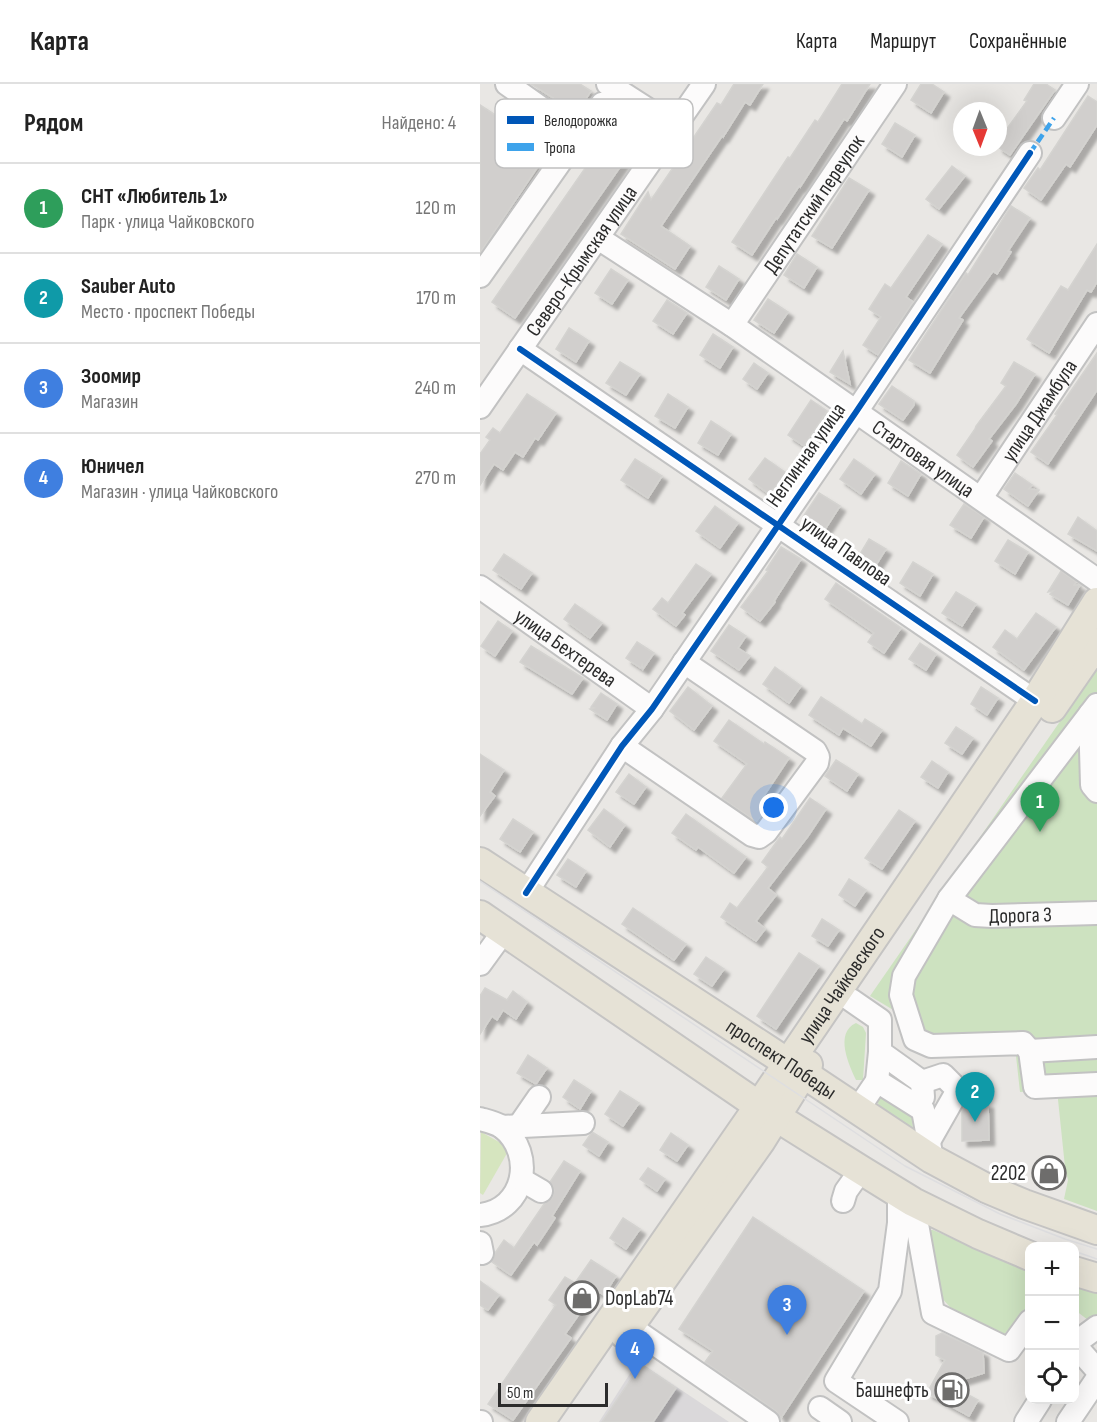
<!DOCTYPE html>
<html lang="ru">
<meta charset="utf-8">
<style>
:root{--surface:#fff;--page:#f6f6f6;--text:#222;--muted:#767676;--line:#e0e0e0;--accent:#0b8043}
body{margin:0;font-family:"Sofia Sans Condensed",sans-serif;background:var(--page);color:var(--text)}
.controls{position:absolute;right:18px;bottom:18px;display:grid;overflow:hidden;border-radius:12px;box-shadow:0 6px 24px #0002}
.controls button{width:54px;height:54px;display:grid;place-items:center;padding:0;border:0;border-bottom:2px solid var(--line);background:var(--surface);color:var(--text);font:30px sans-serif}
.compass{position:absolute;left:473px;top:18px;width:54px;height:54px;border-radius:50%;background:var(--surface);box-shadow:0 6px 24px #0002;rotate:179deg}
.scale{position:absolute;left:18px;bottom:15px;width:110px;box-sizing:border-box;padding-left:6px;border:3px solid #2c2c2c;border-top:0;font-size:16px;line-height:21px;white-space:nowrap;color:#2c2c2c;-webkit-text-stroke:4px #fff;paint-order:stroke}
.you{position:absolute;left:294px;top:724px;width:21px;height:21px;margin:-15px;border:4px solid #fff;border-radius:50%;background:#1a73e8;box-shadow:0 0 0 9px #1a73e833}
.badge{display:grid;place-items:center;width:39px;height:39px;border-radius:50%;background:var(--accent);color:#fff;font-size:20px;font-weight:700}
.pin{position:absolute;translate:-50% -50px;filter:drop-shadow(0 2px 3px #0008)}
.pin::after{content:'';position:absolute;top:32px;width:21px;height:18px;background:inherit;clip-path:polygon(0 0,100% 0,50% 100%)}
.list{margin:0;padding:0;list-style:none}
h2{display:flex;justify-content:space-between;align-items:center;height:78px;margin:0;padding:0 24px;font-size:26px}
h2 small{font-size:20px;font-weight:400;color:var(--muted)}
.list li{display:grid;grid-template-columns:39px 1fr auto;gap:18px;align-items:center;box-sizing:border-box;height:90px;padding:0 24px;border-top:2px solid var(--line)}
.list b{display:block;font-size:22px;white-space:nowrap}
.list p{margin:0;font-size:20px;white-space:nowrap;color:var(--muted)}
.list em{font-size:20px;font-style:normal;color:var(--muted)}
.icon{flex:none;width:33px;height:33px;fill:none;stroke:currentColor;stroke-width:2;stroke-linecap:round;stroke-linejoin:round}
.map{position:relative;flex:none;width:617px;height:1338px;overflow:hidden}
header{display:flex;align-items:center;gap:36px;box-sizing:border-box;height:84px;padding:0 30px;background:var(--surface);border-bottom:2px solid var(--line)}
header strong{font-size:28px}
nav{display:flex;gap:33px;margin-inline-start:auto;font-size:21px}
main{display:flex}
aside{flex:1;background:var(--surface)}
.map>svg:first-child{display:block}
.industrial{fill:#dad8da}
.green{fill:#cde2c0}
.pitch{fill:#d6e5bf}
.building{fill:#d1cfcd;stroke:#d4d3d0;stroke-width:1.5;filter:url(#shadow)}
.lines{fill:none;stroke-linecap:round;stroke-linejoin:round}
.minor-casing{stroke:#c2c2c2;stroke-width:26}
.major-casing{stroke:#c5c4c3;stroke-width:32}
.minor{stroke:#fcfbfb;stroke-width:22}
.major{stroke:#e6e2d6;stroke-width:28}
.tram{stroke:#dedee0;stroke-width:1.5}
.quiet{stroke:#3ea3eb;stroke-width:4.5;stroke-dasharray:9 4.5;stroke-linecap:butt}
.cycleway-casing{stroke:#fff;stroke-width:10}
.cycleway{stroke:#0057b8;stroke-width:6}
.labels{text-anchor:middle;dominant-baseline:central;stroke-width:6;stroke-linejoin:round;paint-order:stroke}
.street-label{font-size:21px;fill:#2c2c2c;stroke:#fff}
.poi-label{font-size:21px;fill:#2c2c2c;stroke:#fff;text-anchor:end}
.key{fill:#fff;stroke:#c0c0c0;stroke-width:1.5}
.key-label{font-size:16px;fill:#2c2c2c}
</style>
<header>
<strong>Карта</strong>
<nav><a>Карта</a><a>Маршрут</a><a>Сохранённые</a></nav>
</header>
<main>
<aside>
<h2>Рядом<small>Найдено: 4</small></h2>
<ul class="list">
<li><span class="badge" style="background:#2e9e5b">1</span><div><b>СНТ «Любитель 1»</b><p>Парк · улица Чайковского</p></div><em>120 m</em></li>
<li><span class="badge" style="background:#0f9aa8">2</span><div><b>Sauber Auto</b><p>Место · проспект Победы</p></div><em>170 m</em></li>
<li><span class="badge" style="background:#3f7fe0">3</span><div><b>Зоомир</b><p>Магазин</p></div><em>240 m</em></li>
<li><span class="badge" style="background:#3f7fe0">4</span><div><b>Юничел</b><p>Магазин · улица Чайковского</p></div><em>270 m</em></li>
</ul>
</aside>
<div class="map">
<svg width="617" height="1338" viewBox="0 0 617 1338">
<defs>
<filter id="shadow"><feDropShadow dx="5.5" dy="5.5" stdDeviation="1.5" flood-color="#0004"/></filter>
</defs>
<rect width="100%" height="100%" fill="#e9e7e4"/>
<polygon class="industrial" points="158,1277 249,1338 119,1338"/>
<g class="green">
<polygon points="617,584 617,1127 584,1115 588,1096 585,1083 577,1006 540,1008 535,963 437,968 420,930 390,912"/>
<path d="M 376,939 L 383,943 L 386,949 L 383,996 L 376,996 C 369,981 354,949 376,939 Z"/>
<polygon points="398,1010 432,1032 433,1045 400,1024 396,1014"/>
<polygon points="450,1146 453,1146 549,1188 549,1222 521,1254 477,1231 461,1213 447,1149"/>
<polygon points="595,1199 617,1203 617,1243 595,1226"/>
</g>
<polygon class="pitch" points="1,1048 30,1064 3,1111 0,1109"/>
<g class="building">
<polygon points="51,0 100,0 111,7 97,29"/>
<polygon points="254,0 283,0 270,21 265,18 243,53 242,52 181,142 210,162 195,185 141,150 168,108 171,116 237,19 241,21"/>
<polygon points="362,0 390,0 367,37 364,35 320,103 319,102 297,135 296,134 272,171 252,158 308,73 310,74 335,36 338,38"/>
<polygon points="441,0 452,0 464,8 451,29 431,16"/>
<polygon points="554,0 566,0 575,6 530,71 518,63 518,57 547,17 544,16"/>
<polygon points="608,12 617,18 617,41 590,83 586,80 561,116 544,104 558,84 560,86"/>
<polygon points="0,21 69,66 0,169"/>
<polygon points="140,34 163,50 35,234 12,218"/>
<polygon points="415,39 435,51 422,73 402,60"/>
<polygon points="472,82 485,92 459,125 446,115"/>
<polygon points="369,94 389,106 352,164 332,152"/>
<polygon points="531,122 550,134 528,167 531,168 517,190 513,187 479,234 483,236 450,289 429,276 479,199 486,189 488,191"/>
<polygon points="448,151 462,160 426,213 433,218 398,271 383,261 401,233 389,225 405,200 411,204"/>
<polygon points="617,160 617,198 611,208 607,206 569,269 547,255 581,202 588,206"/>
<polygon points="317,170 337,183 324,204 304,191"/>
<polygon points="239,182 259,195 246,216 226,203"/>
<polygon points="131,185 148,196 132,220 115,209"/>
<polygon points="288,215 308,228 294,249 274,236"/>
<polygon points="187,216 207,229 193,250 173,237"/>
<polygon points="89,244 109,257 96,278 76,265"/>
<polygon points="233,250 253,263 240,284 220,271"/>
<polygon points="363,267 370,300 350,288"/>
<polygon points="617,269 617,306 568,380 551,368 577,331 575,330"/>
<polygon points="140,278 160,290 146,311 126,299"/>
<polygon points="534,278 555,290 536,320 509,355 512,357 493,383 477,371 495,345 496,342 526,302 521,299"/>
<polygon points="274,279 288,289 277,305 263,295"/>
<polygon points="412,302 434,317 434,321 423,336 399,320"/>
<polygon points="47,310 76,329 58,356 55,354 43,373 35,368 23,386 14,380 0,401 0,370 10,356 6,353 13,344 20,349"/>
<polygon points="188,310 208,323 195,344 175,332"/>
<polygon points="331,316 347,327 324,362 308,351"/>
<polygon points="231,337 251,350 238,371 218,359"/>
<polygon points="285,374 306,389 289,410 269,395"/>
<polygon points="155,375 182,392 168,414 141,396"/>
<polygon points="374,375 395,390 381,410 360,395"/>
<polygon points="421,377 441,390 428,412 408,399"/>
<polygon points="535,389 552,401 549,405 559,406 548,422 524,405"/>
<polygon points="339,409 360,422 344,447 323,433"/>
<polygon points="484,420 504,433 491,454 470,441"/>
<polygon points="235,422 258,439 240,464 216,447"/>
<polygon points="598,433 617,447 617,467 588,450"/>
<polygon points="389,455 406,465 396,481 380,470"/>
<polygon points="528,456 548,468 535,490 515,477"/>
<polygon points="301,463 321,475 294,517 295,518 280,537 261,523 288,487 286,486"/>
<polygon points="24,470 52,489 41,505 13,486"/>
<polygon points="433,478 453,490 440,512 420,499"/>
<polygon points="216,480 231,490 202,529 205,531 196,542 173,525 182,514 188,519"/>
<polygon points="581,487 596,498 594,501 600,501 588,521 570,510 573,507 568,508"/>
<polygon points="356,499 421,544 404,569 388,558 394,549 345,515"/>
<polygon points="476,508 496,520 482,542 462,529"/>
<polygon points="95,520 122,539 110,554 84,535"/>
<polygon points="556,529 576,543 544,586 513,563 525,546 537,555"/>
<polygon points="18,537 32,547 15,572 1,562"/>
<polygon points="249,541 266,552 258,564 270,572 259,586 231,567"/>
<polygon points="157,558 174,569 163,585 162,581 161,584 146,574"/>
<polygon points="440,559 456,570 446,586 429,575"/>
<polygon points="51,562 103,594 92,610 40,578"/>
<polygon points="295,583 321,602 309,619 283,600"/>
<polygon points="208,603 232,622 214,646 190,627"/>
<polygon points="501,603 518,614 507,631 491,620"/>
<polygon points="121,609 137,620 127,636 110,625 114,624 111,623"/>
<polygon points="341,613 382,640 385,635 402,646 391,662 363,644 359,651 329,631"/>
<polygon points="249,636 284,660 285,658 309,674 283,713 291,719 277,738 242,714 267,680 234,657"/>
<polygon points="476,643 493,654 482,670 465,659"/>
<polygon points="0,670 24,686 10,708 15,712 0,732"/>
<polygon points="356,676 378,690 367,707 345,692"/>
<polygon points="452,677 468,688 458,704 441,693"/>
<polygon points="149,690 166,703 154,720 136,708"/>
<polygon points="330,714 346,725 328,752 288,804 296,811 276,837 285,845 276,857 241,833 250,819 257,824 288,783 282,778 300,753 302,755"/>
<polygon points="124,725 145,741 130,763 108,746"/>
<polygon points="419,726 435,737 402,785 385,774"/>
<polygon points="206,730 266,773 254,789 218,763 216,766 192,749"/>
<polygon points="33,735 53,748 40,768 20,755"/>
<polygon points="88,775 106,787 96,803 77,791"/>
<polygon points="369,795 386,806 375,822 359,811"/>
<polygon points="153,824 206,860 194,876 142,840"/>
<polygon points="342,835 359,846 348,862 332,852"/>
<polygon points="319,869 339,882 296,945 277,932"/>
<polygon points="226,873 244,885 232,902 214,890"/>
<polygon points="5,904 27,916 33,907 47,918 36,935 23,926 17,936 12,932 0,950 0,912"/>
<polygon points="48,971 67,984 56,1000 37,989"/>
<polygon points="94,996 111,1007 100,1025 83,1013"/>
<polygon points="140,1007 159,1019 143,1042 125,1030"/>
<polygon points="486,1019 508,1019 509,1056 482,1057 482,1026"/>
<polygon points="112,1048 128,1058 119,1072 103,1061"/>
<polygon points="191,1049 208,1061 197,1077 180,1066"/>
<polygon points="84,1077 100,1087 72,1132 75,1134 57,1161 54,1158 31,1191 12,1178 15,1169 24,1156 34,1164 64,1120 72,1114 74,1106 70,1098"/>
<polygon points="168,1084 185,1095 177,1107 160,1095"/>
<polygon points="273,1133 384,1207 301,1334 296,1327 225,1278 233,1267 199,1245"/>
<polygon points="143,1134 160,1145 146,1165 130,1154"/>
<polygon points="111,1176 136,1192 124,1211 116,1206 85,1250 91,1254 33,1336 8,1320 76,1221 69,1216 85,1193 95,1199"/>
<polygon points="0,1197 19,1211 8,1226 0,1221"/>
<polygon points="462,1249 503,1268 504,1289 468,1300 498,1316 489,1332 447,1309 465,1276 456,1271 456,1252"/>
<polygon points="161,1280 196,1304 173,1338 122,1338"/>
</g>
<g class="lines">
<defs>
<g id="minor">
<polyline points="128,0 195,43"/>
<polyline points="574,34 597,0"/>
<polyline points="99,51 122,20"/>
<path id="s1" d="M 118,154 L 252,241 L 617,496"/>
<polyline points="0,192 99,51 27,0"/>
<path id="s2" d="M 252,241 L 415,0"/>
<polyline points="40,265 555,617"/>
<path id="s3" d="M 0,323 L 224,0"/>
<path id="s4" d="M 501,414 L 617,240"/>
<path id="s5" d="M 0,503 L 172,625"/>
<polyline points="610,630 612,701 617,707"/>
<polyline points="142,662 272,751 279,753 286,748 337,679 338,673 335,667 204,578"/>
<polyline points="46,809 142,662 172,625 376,328 550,69"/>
<path id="s6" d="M 469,815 L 495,831 L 512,832 L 617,829"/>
<polyline points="0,880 24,847"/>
<polyline points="371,916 400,936 400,968 397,997"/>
<polyline points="550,967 543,959 451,962 435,955 421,911 424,892 469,815 617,621"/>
<polyline points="550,967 555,1003 617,1000"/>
<polyline points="550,967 617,963"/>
<polyline points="400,968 442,998 443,1013"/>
<polyline points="442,998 463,991 478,1006 449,1057"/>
<polyline points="378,1025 397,997 443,1026 452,1075"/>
<path d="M 0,1035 C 7,1037 16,1039 22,1043 C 56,1070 45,1126 0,1131"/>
<polyline points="39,1042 59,1013"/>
<polyline points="22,1043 103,1039"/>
<polyline points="42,1096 61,1107"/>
<polyline points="363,1117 366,1107 381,1086"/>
<polyline points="433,1118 453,1229 529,1266 550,1237"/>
<polyline points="0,1159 2,1169"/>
<polyline points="149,1242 288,1338"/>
<polyline points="594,1260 617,1286"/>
<polyline points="594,1260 617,1243"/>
<polyline points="340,1324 360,1338"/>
<polyline points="0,1338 1,1338"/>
<polyline points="417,1338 356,1297 410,1207 419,1139 419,1109"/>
<polyline points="546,1338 560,1316"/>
<polyline points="588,1338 617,1295"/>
</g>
<g id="major">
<polyline points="572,624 617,559"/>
<path id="s7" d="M 0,778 L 288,966 L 452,1075 L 506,1104 L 544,1120 L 617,1146"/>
<polyline points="0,831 279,1022 381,1086 433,1118 498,1150 550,1172"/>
<polyline points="594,1187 617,1194"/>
<polyline points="144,1250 280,1058 328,981"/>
<path id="s8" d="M 60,1338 L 279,1022 L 555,617 L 617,518"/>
</g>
</defs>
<use href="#minor" class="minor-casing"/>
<use href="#major" class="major-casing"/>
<use href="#minor" class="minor"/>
<use href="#major" class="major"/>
<g class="tram">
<polyline points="0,797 425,1082 520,1130 585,1155 617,1165"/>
<polyline points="594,1167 617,1175"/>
</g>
<polyline class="quiet" points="550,69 574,34"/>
<defs>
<g id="cycleway">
<polyline points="40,265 555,617"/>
<polyline points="46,809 142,662 172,625 376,328 550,69"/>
</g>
</defs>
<use href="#cycleway" class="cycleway-casing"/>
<use href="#cycleway" class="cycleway"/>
</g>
<defs>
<symbol id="shop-ring" viewBox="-11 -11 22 22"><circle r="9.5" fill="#fff" stroke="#6e6d6c" stroke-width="1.5"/><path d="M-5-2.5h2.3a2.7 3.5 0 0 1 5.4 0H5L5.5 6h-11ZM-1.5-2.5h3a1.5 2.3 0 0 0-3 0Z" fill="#6e6d6c"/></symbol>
<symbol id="fuel-ring" viewBox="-11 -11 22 22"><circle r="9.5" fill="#fff" stroke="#6e6d6c" stroke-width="1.5"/><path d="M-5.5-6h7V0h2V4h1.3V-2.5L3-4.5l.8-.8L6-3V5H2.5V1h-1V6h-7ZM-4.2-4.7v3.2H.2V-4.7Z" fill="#6e6d6c"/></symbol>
</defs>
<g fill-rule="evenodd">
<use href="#shop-ring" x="550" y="1070" width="38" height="38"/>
<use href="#shop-ring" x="83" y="1195" width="38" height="38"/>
<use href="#fuel-ring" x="453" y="1287" width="38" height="38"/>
</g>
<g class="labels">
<g class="street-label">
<text stroke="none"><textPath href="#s2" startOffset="146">Депутатский переулок</textPath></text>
<text stroke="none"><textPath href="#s3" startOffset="178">Северо-Крымская улица</textPath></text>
<text stroke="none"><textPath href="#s4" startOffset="105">улица Джамбула</textPath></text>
<text transform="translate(326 371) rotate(-55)">Неглинная улица</text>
<text stroke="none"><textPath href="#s1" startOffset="393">Стартовая улица</textPath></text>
<text transform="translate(366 467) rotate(35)">улица Павлова</text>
<text stroke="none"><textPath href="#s5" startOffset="105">улица Бехтерева</textPath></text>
<text stroke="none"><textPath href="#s6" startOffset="76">Дорога 3</textPath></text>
<text stroke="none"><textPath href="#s8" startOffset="531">улица Чайковского</textPath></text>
<text stroke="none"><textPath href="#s7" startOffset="360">проспект Победы</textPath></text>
</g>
<g class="poi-label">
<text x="546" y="1089">2202</text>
<text x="125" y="1214" text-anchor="start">DopLab74</text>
<text x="449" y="1306">Башнефть</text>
</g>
</g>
<rect x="15" y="15" width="198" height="69" rx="9" class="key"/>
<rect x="27" y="32" width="27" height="8" fill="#0057b8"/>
<rect x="27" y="59" width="27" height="8" fill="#3ea3eb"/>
<g class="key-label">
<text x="64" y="42">Велодорожка</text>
<text x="64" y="69">Тропа</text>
</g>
</svg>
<div class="controls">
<button>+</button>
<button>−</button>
<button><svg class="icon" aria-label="locate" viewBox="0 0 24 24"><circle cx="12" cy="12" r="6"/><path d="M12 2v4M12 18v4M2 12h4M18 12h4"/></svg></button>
</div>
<svg class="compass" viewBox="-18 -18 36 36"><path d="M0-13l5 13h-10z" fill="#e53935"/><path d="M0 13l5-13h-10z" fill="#767676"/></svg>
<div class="scale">50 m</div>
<div class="you"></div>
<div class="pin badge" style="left:560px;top:748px;background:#2e9e5b">1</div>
<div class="pin badge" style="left:495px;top:1038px;background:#0f9aa8">2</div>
<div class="pin badge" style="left:307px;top:1251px;background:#3f7fe0">3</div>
<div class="pin badge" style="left:155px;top:1295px;background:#3f7fe0">4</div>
</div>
</main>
